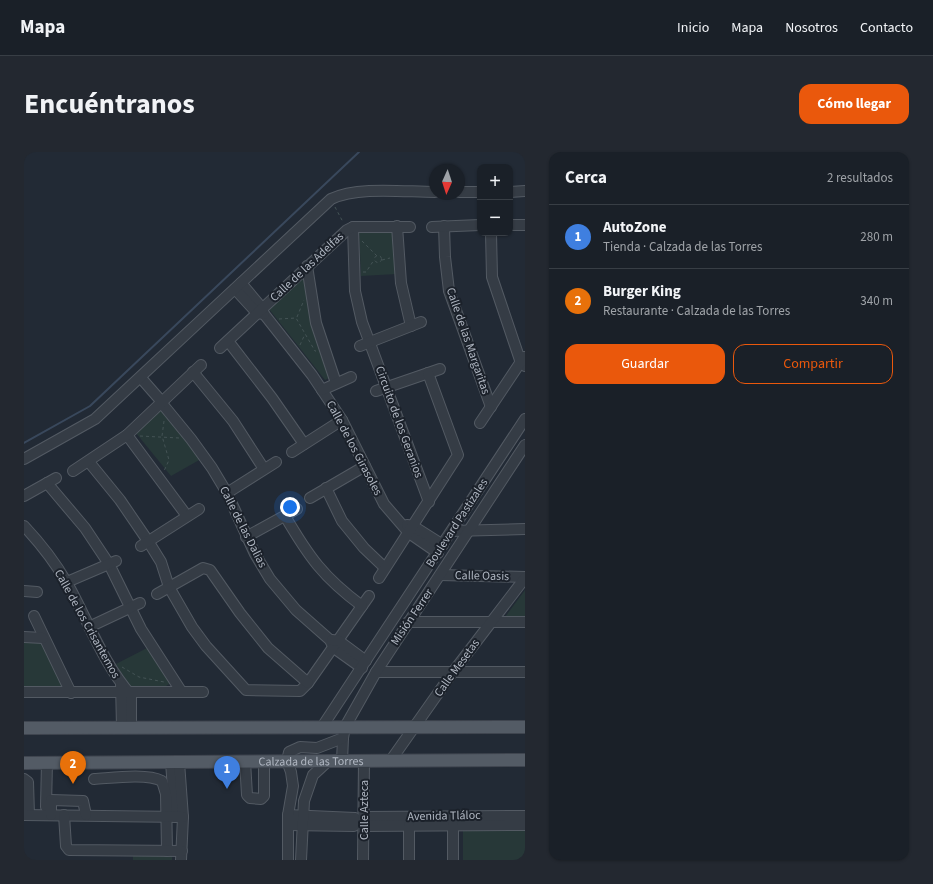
<!DOCTYPE html>
<html lang="es">
<meta charset="utf-8">
<style>
:root{--surface:#1a2028;--page:#232830;--text:#f1f3f6;--muted:#9fa3a8;--line:#383e45;--accent:#ea580c}
body{margin:0;font-family:"Source Sans 3",sans-serif;background:var(--page);color:var(--text)}
.controls{position:absolute;right:12px;top:12px;display:grid;overflow:hidden;border-radius:8px;box-shadow:0 1px 3px #0004}
.controls button{width:36px;height:36px;display:grid;place-items:center;padding:0;border:0;border-bottom:1px solid var(--line);background:var(--surface);color:var(--text);font:20px sans-serif}
.compass{position:absolute;left:405px;top:12px;width:36px;height:36px;border-radius:50%;background:var(--surface);box-shadow:0 1px 3px #0004;rotate:183deg}
.you{position:absolute;left:266px;top:355px;width:14px;height:14px;margin:-10px;border:3px solid #fff;border-radius:50%;background:#1a73e8;box-shadow:0 0 0 6px #1a73e833}
.badge{display:grid;place-items:center;width:26px;height:26px;border-radius:50%;background:var(--accent);color:#fff;font-size:13px;font-weight:700}
.pin{position:absolute;translate:-50% -33px;filter:drop-shadow(0 1px 2px #0008)}
.pin::after{content:'';position:absolute;top:21px;width:14px;height:12px;background:inherit;clip-path:polygon(0 0,100% 0,50% 100%)}
.list{margin:0;padding:0;list-style:none}
h2{display:flex;justify-content:space-between;align-items:center;height:52px;margin:0;padding:0 16px;font-size:17px}
h2 small{font-size:13px;font-weight:400;color:var(--muted)}
.list li{display:grid;grid-template-columns:26px 1fr auto;gap:12px;align-items:center;box-sizing:border-box;height:64px;padding:0 16px;border-top:1px solid var(--line)}
.list b{display:block;font-size:15px;white-space:nowrap}
.list p{margin:0;font-size:13px;white-space:nowrap;color:var(--muted)}
.list em{font-size:13px;font-style:normal;color:var(--muted)}
.actions{display:flex;gap:8px;padding:12px 16px}
.actions a{flex:1;padding:9px 0;border:1px solid var(--accent);border-radius:12px;text-align:center;font-size:14px;color:var(--accent)}
.actions .main{background:var(--accent);color:#fff}
.map{position:relative;flex:none;width:501px;height:708px;overflow:hidden;border-radius:12px}
header{display:flex;align-items:center;gap:24px;box-sizing:border-box;height:56px;padding:0 20px;background:var(--surface);border-bottom:1px solid var(--line)}
header strong{font-size:19px}
nav{display:flex;gap:22px;margin-inline-start:auto;font-size:14px}
.intro{display:flex;align-items:center;justify-content:space-between;box-sizing:border-box;height:96px;padding:0 24px}
h1{margin:0;font-size:28px}
.button{padding:10px 18px;border-radius:12px;background:var(--accent);color:#fff;font-size:14px;font-weight:700}
main{display:flex;gap:24px;padding:0 24px}
aside{flex:1;background:var(--surface);border-radius:12px;box-shadow:0 1px 3px #0004}
.map>svg:first-child{display:block}
.green{fill:#273838}
.lines{fill:none;stroke-linecap:round;stroke-linejoin:round}
.stream{stroke:#39485c;stroke-width:2}
.minor-casing{stroke:#535a63;stroke-width:12}
.major-casing{stroke:#3f454f;stroke-width:14}
.path{stroke:#445355;stroke-width:1;stroke-dasharray:3 3;stroke-linecap:butt}
.minor{stroke:#353c45;stroke-width:10}
.major{stroke:#535b65;stroke-width:12}
.labels{text-anchor:middle;dominant-baseline:central;stroke-width:4;stroke-linejoin:round;paint-order:stroke}
.street-label{font-size:12px;fill:#b0b7c2;stroke:#1b212a}
</style>
<header>
<strong>Mapa</strong>
<nav><a>Inicio</a><a>Mapa</a><a>Nosotros</a><a>Contacto</a></nav>
</header>
<div class="intro"><h1>Encuéntranos</h1><a class="button">Cómo llegar</a></div>
<main>
<div class="map">
<svg width="501" height="708" viewBox="0 0 501 708">
<rect width="100%" height="100%" fill="#222a35"/>
<g class="green">
<polygon points="372,76 373,122 337,124 335,78"/>
<polygon points="279,125 289,177 305,226 301,228 245,157"/>
<polygon points="136,256 159,282 177,307 147,324 112,281"/>
<polygon points="501,438 501,465 481,465"/>
<polygon points="0,487 16,487 40,534 0,534"/>
<polygon points="125,495 147,531 142,534 105,534 92,512"/>
<polygon points="501,675 501,708 439,708 439,676"/>
<polygon points="109,699 148,700 148,708 109,708"/>
</g>
<g class="lines">
<polyline class="stream" points="0,291 66,254 335,0"/>
<defs>
<g id="minor">
<polyline points="435,40 456,40"/>
<polyline points="486,40 501,39"/>
<polyline points="486,73 501,73"/>
<polyline points="373,74 377,131 387,174"/>
<polyline points="420,74 421,105 425,139 467,255"/>
<polyline points="329,75 331,139 338,170 405,350"/>
<polyline points="408,75 456,73"/>
<polyline points="467,81 468,125 497,211 501,214"/>
<polyline points="283,114 292,171 312,231"/>
<polyline points="217,131 238,156 240,162 288,223 318,268 360,352 385,381 414,401"/>
<polyline points="211,137 233,161 240,162"/>
<polyline points="204,189 248,246 280,292"/>
<polyline points="336,194 397,170"/>
<polyline points="196,196 323,78 329,75 386,75"/>
<polyline points="169,220 209,269 240,317"/>
<polyline points="117,226 138,250 140,254 167,287 188,316 203,341 231,402 246,427 272,458 306,488 310,496 338,516"/>
<polyline points="298,238 327,225"/>
<polyline points="352,239 416,217"/>
<polyline points="456,271 500,205"/>
<polyline points="103,283 163,364"/>
<polyline points="268,300 318,268"/>
<path d="M 0,307 L 71,267 L 307,47 C 334,34 381,40 411,40"/>
<polyline points="65,310 96,348 124,389 137,410 145,435 168,475 182,494 222,538 276,539 284,531 345,444"/>
<polyline points="49,319 103,283 177,213"/>
<polyline points="23,331 61,376 85,412 117,477 157,539"/>
<polyline points="302,336 318,369 340,396 361,416"/>
<polyline points="203,341 252,310"/>
<polyline points="0,344 32,326"/>
<polyline points="286,346 341,314"/>
<path d="M 261,364 C 285,405 299,425 338,454"/>
<polyline points="383,373 389,374 419,393"/>
<path d="M 0,374 C 16,391 31,410 43,431 C 64,468 78,510 107,543 L 107,575"/>
<polyline points="428,379 501,377"/>
<polyline points="222,385 273,357"/>
<polyline points="117,394 175,357"/>
<polyline points="416,423 501,425"/>
<polyline points="355,426 434,303 404,221"/>
<polyline points="43,430 92,409"/>
<polyline points="0,439 13,440"/>
<polyline points="133,442 179,416 186,418 216,461 244,496 284,531"/>
<polyline points="10,464 47,541"/>
<polyline points="384,470 501,470"/>
<polyline points="65,475 116,451"/>
<polyline points="0,485 19,486"/>
<polyline points="308,488 315,489 342,509"/>
<polyline points="352,520 501,520"/>
<polyline points="97,532 98,575"/>
<polyline points="0,540 179,540"/>
<polyline points="298,575 501,267"/>
<polyline points="367,608 429,520 501,426"/>
<polyline points="221,609 223,643 226,646 237,647 240,644 240,609"/>
<polyline points="318,609 319,586"/>
<polyline points="147,610 151,665"/>
<polyline points="155,610 159,665 157,708"/>
<polyline points="0,627 4,630 5,663"/>
<path d="M 70,627 C 88,626 122,621 138,629 L 142,642 L 143,699"/>
<polyline points="22,655 23,610"/>
<polyline points="0,663 159,665"/>
<polyline points="27,663 27,648 59,649 62,663"/>
<polyline points="40,663 42,694 45,698 158,699"/>
<polyline points="340,665 501,664"/>
<polyline points="264,673 330,674 331,666 264,663"/>
<polyline points="340,674 501,673"/>
<polyline points="264,708 264,663 269,634 267,620 263,609 265,600 276,595 293,596 319,586 321,575 352,520 501,293"/>
<polyline points="277,708 280,649 289,623 303,610"/>
<polyline points="339,708 340,609"/>
<polyline points="385,708 385,674"/>
<polyline points="429,708 429,673"/>
</g>
<g id="major">
<polyline points="0,576 501,575"/>
<path id="s1" d="M 0,611 L 501,608"/>
</g>
</defs>
<use href="#minor" class="minor-casing"/>
<use href="#major" class="major-casing"/>
<g class="path">
<polyline points="311,55 319,70"/>
<polyline points="338,89 353,104"/>
<circle cx="354" cy="107" r="3.5"/>
<polyline points="358,108 366,106"/>
<polyline points="339,120 342,120 350,108"/>
<polyline points="273,165 280,148"/>
<polyline points="255,167 272,166 291,199 292,199"/>
<polyline points="276,193 281,182"/>
<polyline points="140,269 138,284 145,308 140,319"/>
<polyline points="116,284 155,286"/>
<polyline points="98,515 115,525 140,530"/>
</g>
<use href="#minor" class="minor"/>
<use href="#major" class="major"/>
</g>
<g class="labels">
<g class="street-label">
<text transform="translate(283 115) rotate(-43)">Calle de las Adelfas</text>
<text transform="translate(444 189) rotate(71)">Calle de las Margaritas</text>
<text transform="translate(375 270) rotate(70)">Circuito de los Geranios</text>
<text transform="translate(330 296) rotate(62)">Calle de los Girasoles</text>
<text transform="translate(433 371) rotate(-57)">Boulevard Pastizales</text>
<text transform="translate(219 375) rotate(63)">Calle de las Dalias</text>
<text transform="translate(458 424) rotate(1)">Calle Oasis</text>
<text transform="translate(388 465) rotate(-56)">Misión Ferrer</text>
<text transform="translate(63 472) rotate(61)">Calle de los Crisantemos</text>
<text transform="translate(433 516) rotate(-54)">Calle Mesetas</text>
<text stroke="none"><textPath href="#s1" startOffset="287">Calzada de las Torres</textPath></text>
<text transform="translate(340 658) rotate(-90)">Calle Azteca</text>
<text transform="translate(420 664) rotate(-1)">Avenida Tláloc</text>
</g>
</g>
</svg>
<div class="controls">
<button>+</button>
<button>−</button>
</div>
<svg class="compass" viewBox="-18 -18 36 36"><path d="M0-13l5 13h-10z" fill="#e53935"/><path d="M0 13l5-13h-10z" fill="#9fa3a8"/></svg>
<div class="you"></div>
<div class="pin badge" style="left:203px;top:637px;background:#3f7fe0">1</div>
<div class="pin badge" style="left:49px;top:632px;background:#e8710a">2</div>
</div>
<aside>
<h2>Cerca<small>2 resultados</small></h2>
<ul class="list">
<li><span class="badge" style="background:#3f7fe0">1</span><div><b>AutoZone</b><p>Tienda · Calzada de las Torres</p></div><em>280 m</em></li>
<li><span class="badge" style="background:#e8710a">2</span><div><b>Burger King</b><p>Restaurante · Calzada de las Torres</p></div><em>340 m</em></li>
</ul>
<div class="actions"><a class="main">Guardar</a><a>Compartir</a></div>
</aside>
</main>
